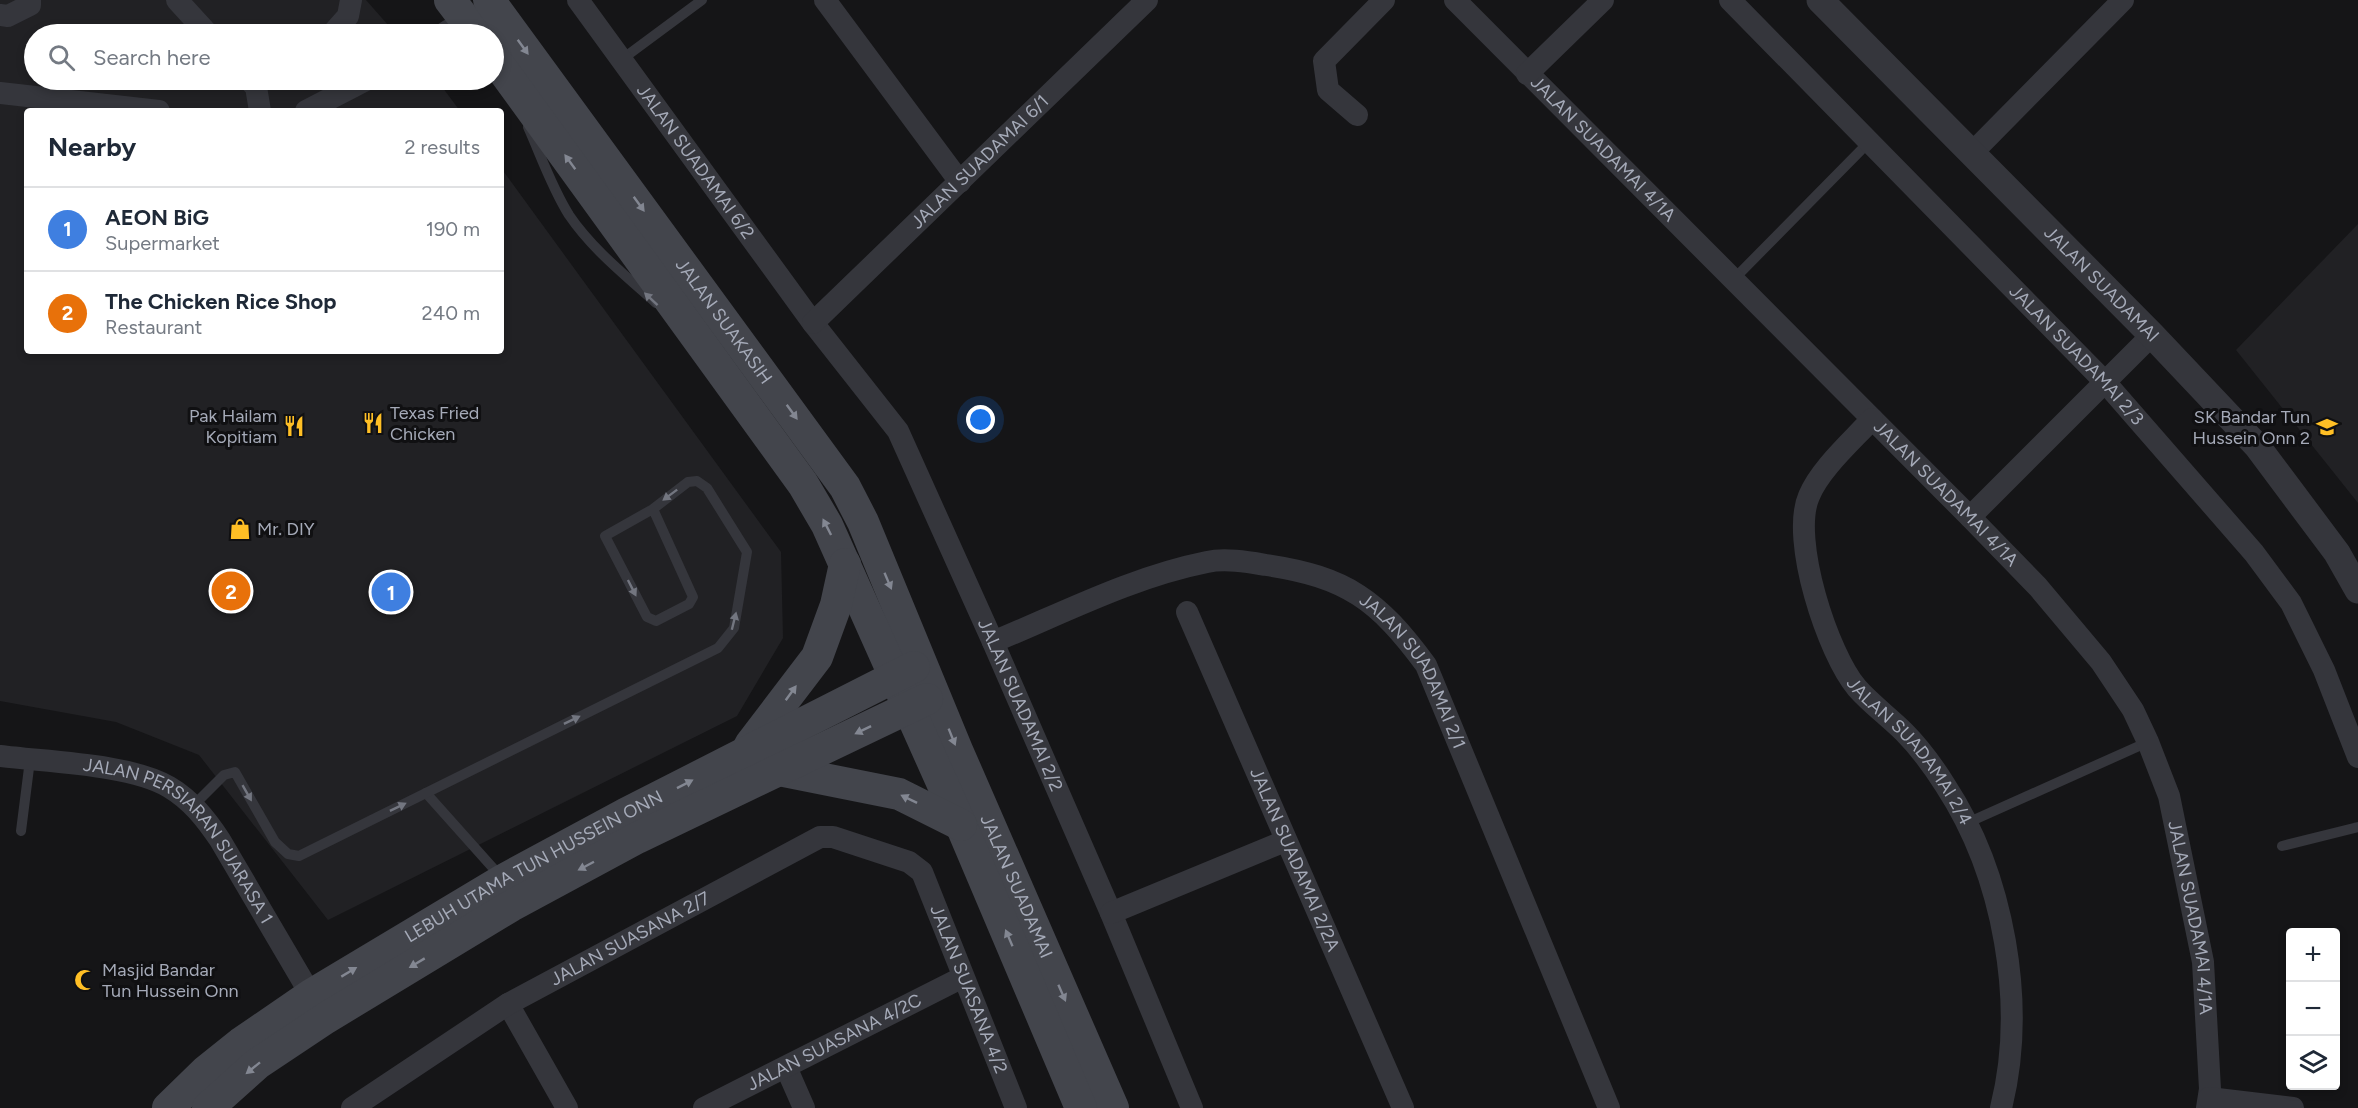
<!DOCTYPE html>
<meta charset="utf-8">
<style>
:root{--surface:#fff;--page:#f6f6f7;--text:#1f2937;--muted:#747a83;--line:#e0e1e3;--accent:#846c2f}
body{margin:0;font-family:Figtree,sans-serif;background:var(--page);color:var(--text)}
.controls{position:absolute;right:18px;bottom:18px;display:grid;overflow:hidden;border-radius:6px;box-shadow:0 3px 9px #0003}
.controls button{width:54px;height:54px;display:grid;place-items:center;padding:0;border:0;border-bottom:2px solid var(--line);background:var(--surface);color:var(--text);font:30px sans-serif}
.you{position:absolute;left:981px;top:420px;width:21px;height:21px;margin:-15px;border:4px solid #fff;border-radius:50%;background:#1a73e8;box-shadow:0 0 0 9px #1a73e833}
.badge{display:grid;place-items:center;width:39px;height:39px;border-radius:50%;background:var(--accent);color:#fff;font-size:20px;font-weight:700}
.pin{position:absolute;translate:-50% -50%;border:3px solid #fff;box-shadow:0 2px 6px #0006}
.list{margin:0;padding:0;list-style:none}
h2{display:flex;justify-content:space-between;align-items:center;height:78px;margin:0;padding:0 24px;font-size:26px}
h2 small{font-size:20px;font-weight:400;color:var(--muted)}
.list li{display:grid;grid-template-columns:39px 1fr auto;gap:18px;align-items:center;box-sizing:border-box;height:84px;padding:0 24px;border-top:2px solid var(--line)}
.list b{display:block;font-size:22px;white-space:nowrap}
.list p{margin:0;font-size:20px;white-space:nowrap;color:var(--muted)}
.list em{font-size:20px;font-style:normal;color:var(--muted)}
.icon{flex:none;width:33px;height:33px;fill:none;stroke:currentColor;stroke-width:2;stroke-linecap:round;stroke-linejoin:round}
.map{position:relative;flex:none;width:2358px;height:1108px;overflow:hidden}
.search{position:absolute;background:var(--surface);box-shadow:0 3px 9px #0003;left:24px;top:24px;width:480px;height:66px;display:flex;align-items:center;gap:15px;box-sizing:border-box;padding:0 21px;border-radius:33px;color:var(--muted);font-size:22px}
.panel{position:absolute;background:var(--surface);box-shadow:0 3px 9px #0003;left:24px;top:108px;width:480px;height:246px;border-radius:6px}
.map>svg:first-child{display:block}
.built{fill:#212124}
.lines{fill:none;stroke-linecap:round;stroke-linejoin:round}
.service{stroke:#35363c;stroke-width:10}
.minor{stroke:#35363c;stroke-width:22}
.tertiary{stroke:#35363c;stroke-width:27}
.secondary{stroke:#43454c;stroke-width:32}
.oneway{fill:#838792}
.oneway2{fill:#737680}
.labels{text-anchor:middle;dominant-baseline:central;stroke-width:6;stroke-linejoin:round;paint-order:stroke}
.street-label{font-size:18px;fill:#a5aab8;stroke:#101012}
.poi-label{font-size:18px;fill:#a5aab8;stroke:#101012;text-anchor:start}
</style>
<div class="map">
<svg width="2358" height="1108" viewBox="0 0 2358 1108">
<rect width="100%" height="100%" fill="#151517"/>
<g class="built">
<polygon points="0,0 366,0 396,34 34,34 34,80 437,80 460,111 27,111 27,351 501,351 501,168 781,552 783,638 737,716 328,920 199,755 116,722 0,701"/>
<polygon points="2358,224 2358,503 2236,350"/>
</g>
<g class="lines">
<g class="service">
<polyline points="621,60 702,0"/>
<path d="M 528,127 C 541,156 552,188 569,215 C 592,249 626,276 656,303"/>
<polyline points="1734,279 1869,142"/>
<polyline points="426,793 501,877"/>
<polyline points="193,806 224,775 235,772 275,842 288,854 299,856 718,648 734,628 747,552 707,488 697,481 688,482 653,509 605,536 647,617 656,621 689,604 693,597 653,509"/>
<polyline points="1967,823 2148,742"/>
<polyline points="21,831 30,760"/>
<polyline points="2282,846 2358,827"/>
</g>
<g class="minor">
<polyline points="177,0 208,34"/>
<path id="s1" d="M 578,0 L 813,323 L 898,431 L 993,642 L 1111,913 L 1192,1108"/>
<polyline points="825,0 960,182"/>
<path id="s2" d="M 1455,0 L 1970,517 L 2038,587 L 2101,662 L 2133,710 L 2148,742 L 2169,796 L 2203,962 L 2210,1089 L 2207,1108"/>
<path id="s3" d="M 1730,0 L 2105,382 L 2254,553 L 2291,603 L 2324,670 L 2358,757"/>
<polyline points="0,15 8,16 30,5 30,0"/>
<polyline points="332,34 348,16 351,0"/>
<polyline points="443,34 465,20"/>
<polyline points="1527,74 1603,0"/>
<polyline points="249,80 256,87 260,111"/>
<polyline points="0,93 159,111"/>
<polyline points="306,111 366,80"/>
<polyline points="1357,115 1328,90 1324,61 1384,0"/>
<polyline points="1971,154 2123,0"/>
<path id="s4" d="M 813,323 L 1147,0"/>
<path id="s5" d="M 1872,419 C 1852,441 1820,469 1809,496 C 1790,539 1828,654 1857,688 C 1871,704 1889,717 1904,732 C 1920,748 1933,766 1945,785 C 2004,875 2027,1004 2001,1108"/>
<polyline points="1970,517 2152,335"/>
<path id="s6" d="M 1187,612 L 1403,1108"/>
<path id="s7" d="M 993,642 C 1063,613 1132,577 1207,562 C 1225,558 1248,562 1266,565 C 1347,577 1378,600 1426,665 L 1609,1108"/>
<path id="s8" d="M 0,756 C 46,762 131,764 169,787 C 191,800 206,819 220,840 L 311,995"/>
<polyline points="1111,913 1285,841"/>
<polyline points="508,1004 567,1108"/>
<polyline points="786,1067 804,1108"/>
<polyline points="2209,1098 2293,1108"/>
<path id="s9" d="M 352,1108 L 508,1004 L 820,837 L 833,837 L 909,862 L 922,872 L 1016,1108"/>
<path id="s10" d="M 704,1108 L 963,977"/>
</g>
<path class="tertiary" id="s11" d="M 1820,0 L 2152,335 L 2257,446 L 2337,553 L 2358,590"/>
<g class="secondary">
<polyline points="450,0 476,34"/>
<path id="s12" d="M 489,0 L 845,487 L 863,522 L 957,750 L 1113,1108"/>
<polyline points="494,58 803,484 827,525 961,825 1081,1108"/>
<polyline points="750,745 817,657 836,605 845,564"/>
<polyline points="779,770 899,794 961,825"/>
<path id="s13" d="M 168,1108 L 206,1071 L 241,1043 L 311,995 L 503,880 L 625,814 L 914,667"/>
<polyline points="208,1108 257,1064 326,1018 511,906 637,838 927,699"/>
</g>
</g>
<defs><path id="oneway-solid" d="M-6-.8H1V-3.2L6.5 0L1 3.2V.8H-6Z" transform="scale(1.5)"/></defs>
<g class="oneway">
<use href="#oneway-solid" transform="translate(523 47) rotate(54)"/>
<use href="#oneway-solid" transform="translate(570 162) rotate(-126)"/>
<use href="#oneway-solid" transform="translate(639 204) rotate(54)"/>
<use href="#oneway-solid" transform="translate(792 412) rotate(54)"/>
<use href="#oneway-solid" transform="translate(827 527) rotate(-117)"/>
<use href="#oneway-solid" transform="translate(888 581) rotate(67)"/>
<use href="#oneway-solid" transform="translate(791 693) rotate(-54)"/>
<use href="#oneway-solid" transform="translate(863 730) rotate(154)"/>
<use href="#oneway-solid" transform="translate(952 737) rotate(68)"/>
<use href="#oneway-solid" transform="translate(685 784) rotate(-27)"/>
<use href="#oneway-solid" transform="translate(909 799) rotate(-154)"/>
<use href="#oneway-solid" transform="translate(586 866) rotate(152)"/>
<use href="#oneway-solid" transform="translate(1009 938) rotate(-113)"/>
<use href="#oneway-solid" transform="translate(417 963) rotate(149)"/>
<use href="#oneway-solid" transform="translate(349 972) rotate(-31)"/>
<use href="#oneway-solid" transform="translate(1062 993) rotate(66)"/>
<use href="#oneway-solid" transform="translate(253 1068) rotate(141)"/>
</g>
<g class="oneway2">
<use href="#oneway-solid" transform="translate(651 299) rotate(-137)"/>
<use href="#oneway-solid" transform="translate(670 495) rotate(143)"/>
<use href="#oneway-solid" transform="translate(632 588) rotate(63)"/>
<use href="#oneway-solid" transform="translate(734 621) rotate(-76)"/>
<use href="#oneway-solid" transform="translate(572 720) rotate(-26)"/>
<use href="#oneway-solid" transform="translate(247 793) rotate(60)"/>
<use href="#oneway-solid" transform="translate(398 807) rotate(-26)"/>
</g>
<defs>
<symbol id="restaurant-bare" viewBox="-9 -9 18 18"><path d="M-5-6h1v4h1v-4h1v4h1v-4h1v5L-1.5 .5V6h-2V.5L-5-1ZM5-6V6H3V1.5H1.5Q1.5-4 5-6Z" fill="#ffbf25" stroke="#101012" stroke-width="2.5" paint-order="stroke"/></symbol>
<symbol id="school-bare" viewBox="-9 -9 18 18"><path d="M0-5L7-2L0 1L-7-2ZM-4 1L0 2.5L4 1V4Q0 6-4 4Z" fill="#ffbf25" stroke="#101012" stroke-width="2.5" paint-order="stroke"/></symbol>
<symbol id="shop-bare" viewBox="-9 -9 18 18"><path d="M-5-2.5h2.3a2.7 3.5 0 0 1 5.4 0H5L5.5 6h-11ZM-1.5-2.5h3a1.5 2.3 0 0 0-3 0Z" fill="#ffbf25" stroke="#101012" stroke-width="2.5" paint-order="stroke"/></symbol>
<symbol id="mosque-bare" viewBox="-9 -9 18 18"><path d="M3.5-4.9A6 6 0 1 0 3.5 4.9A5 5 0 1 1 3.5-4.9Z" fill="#ffbf25" stroke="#101012" stroke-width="2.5" paint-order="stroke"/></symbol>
</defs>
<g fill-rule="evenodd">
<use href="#restaurant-bare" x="358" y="408" width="30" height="30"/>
<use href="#restaurant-bare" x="279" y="411" width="30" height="30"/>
<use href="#school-bare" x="2312" y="412" width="30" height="30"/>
<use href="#shop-bare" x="225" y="514" width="30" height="30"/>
<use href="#mosque-bare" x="70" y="965" width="30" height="30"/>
</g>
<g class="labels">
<g class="street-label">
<text stroke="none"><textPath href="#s2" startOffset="210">JALAN SUADAMAI 4/1A</textPath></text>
<text stroke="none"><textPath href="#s1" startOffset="200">JALAN SUADAMAI 6/2</textPath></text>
<text stroke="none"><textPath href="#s4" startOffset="232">JALAN SUADAMAI 6/1</textPath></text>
<text stroke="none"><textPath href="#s11" startOffset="400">JALAN SUADAMAI</textPath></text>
<text stroke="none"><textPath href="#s12" startOffset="398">JALAN SUAKASIH</textPath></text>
<text stroke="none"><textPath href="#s3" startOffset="496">JALAN SUADAMAI 2/3</textPath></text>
<text stroke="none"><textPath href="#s2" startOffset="696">JALAN SUADAMAI 4/1A</textPath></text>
<text stroke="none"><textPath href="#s7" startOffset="482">JALAN SUADAMAI 2/1</textPath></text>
<text stroke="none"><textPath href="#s1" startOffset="837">JALAN SUADAMAI 2/2</textPath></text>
<text stroke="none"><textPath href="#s5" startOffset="386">JALAN SUADAMAI 2/4</textPath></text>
<text stroke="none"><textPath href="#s8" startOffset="213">JALAN PERSIARAN SUARASA 1</textPath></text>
<text stroke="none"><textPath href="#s6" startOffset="270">JALAN SUADAMAI 2/2A</textPath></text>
<text stroke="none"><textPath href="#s13" startOffset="440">LEBUH UTAMA TUN HUSSEIN ONN</textPath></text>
<text stroke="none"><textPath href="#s12" startOffset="1038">JALAN SUADAMAI</textPath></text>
<text stroke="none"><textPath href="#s2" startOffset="1200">JALAN SUADAMAI 4/1A</textPath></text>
<text stroke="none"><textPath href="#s9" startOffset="326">JALAN SUASANA 2/7</textPath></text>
<text stroke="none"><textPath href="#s9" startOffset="777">JALAN SUASANA 4/2</textPath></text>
<text stroke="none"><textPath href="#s10" startOffset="146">JALAN SUASANA 4/2C</textPath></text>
</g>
<g class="poi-label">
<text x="390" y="413">Texas Fried<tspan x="390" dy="21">Chicken</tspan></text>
<text x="277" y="416" text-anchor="end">Pak Hailam<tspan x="277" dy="21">Kopitiam</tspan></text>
<text x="2310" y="417" text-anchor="end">SK Bandar Tun<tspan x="2310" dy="21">Hussein Onn 2</tspan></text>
<text x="257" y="529">Mr. DIY</text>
<text x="102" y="970">Masjid Bandar<tspan x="102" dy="21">Tun Hussein Onn</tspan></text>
</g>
</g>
</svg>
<div class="controls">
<button>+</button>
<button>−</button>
<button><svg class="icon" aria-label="layers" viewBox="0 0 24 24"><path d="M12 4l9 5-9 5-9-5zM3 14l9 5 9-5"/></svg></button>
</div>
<div class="you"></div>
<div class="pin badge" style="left:391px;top:592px;background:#3f7fe0">1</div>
<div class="pin badge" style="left:231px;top:591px;background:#e8710a">2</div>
<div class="search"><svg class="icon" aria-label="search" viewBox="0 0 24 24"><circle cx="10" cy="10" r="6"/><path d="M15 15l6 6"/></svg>Search here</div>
<section class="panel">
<h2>Nearby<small>2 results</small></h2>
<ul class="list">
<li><span class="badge" style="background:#3f7fe0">1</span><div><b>AEON BiG</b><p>Supermarket</p></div><em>190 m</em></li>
<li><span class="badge" style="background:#e8710a">2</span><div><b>The Chicken Rice Shop</b><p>Restaurant</p></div><em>240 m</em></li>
</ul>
</section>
</div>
